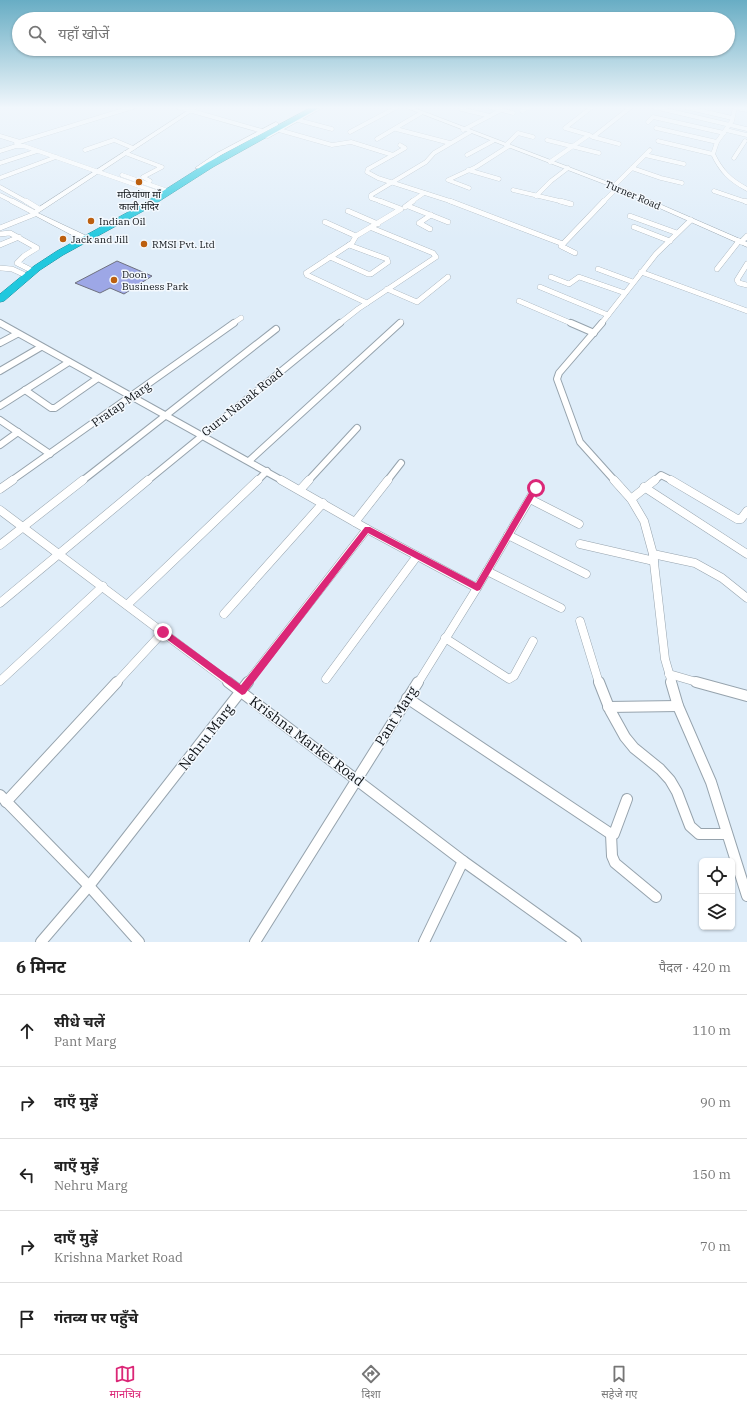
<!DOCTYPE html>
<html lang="hi">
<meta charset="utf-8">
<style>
:root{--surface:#fff;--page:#f2f2f2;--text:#222;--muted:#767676;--line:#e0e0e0;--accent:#db2777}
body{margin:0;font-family:"IBM Plex Serif","Noto Sans Devanagari",serif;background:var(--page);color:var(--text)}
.controls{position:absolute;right:12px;bottom:12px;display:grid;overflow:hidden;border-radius:6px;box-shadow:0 1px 3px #0004}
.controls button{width:36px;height:36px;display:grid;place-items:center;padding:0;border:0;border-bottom:1px solid var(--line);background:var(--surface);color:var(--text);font:20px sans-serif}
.stop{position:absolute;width:12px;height:12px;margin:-9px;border:3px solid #db2777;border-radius:50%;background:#fff}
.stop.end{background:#db2777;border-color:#fff;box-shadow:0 1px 4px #0008}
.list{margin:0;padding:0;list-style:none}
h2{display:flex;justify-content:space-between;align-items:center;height:52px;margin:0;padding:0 16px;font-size:17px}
h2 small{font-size:13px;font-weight:400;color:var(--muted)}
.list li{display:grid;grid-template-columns:26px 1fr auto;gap:12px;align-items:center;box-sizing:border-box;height:72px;padding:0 16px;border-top:1px solid var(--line)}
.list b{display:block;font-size:15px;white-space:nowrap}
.list p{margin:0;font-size:13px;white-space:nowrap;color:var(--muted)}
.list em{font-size:13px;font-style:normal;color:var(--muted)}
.icon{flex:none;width:22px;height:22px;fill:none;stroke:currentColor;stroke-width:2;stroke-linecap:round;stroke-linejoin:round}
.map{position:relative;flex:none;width:747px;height:942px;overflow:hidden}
.search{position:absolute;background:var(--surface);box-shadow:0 1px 3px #0004;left:12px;right:12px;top:12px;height:44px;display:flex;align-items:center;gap:10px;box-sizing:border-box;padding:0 14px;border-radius:22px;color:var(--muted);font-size:15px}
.sheet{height:412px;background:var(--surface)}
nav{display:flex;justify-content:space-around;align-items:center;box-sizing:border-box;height:56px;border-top:1px solid var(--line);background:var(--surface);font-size:11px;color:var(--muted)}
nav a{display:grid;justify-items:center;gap:2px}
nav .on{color:var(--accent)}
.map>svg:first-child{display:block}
.building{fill:#9da7e6;stroke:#6f717f}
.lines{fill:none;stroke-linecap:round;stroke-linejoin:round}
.street-far4-casing{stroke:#96a3ad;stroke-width:4.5}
.street-far3-casing{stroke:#96a3ad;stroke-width:5.5}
.street-far2-casing{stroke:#96a3ad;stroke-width:8}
.street-far1-casing{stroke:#96a3ad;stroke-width:9}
.street-casing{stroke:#96a3ad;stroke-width:12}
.secondary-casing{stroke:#96a3ad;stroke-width:1}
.highway-casing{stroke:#1a8998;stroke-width:1}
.street-far4{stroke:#fff;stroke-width:4}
.street-far3{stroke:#fff;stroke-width:5}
.street-far2{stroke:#fff;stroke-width:6}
.street-far1{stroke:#fff;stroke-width:8}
.street{stroke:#fff;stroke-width:10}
.secondary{fill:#fff;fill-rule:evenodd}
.highway{fill:#20c8de;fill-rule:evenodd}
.route{fill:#db2777}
.poi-dot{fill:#bc5f0f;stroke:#f4f9fe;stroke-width:1.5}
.labels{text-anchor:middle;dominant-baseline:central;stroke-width:3;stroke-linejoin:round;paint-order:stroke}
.far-poi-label{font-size:10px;fill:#0f1317;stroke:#f4f9fe;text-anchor:start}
.far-street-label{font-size:10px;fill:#0f1317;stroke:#f4f9fe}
.street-label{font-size:12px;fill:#0f1317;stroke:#f4f9fe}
.near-street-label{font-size:14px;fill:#0f1317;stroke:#f4f9fe}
</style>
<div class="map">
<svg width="747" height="942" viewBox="0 0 747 942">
<rect width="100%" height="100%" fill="#dfedf9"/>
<polygon class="building" points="117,261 152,276 124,294 110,288 100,293 75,283"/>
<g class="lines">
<defs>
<g id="street-far4">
<polyline points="178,107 262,131"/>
<polyline points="490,107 513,113"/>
<polyline points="654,107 747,129"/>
<polyline points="685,107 732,118"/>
<path d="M 735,107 L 732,121 L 717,142 L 713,154 C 721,171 730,180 747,189"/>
<polyline points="735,108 747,110"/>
<polyline points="461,109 490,116"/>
<polyline points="522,111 528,107"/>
<polyline points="298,120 332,129"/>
<polyline points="648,122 653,117 724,133"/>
<polyline points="656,128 717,142"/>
<polyline points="396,129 450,143"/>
<polyline points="279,130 332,145 351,142 393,155 405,148 400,145"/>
<polyline points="463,130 501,110"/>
<polyline points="726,130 747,135"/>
<polyline points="350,132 397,107"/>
<polyline points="589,135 593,137 631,107"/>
<polyline points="0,136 20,142"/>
<polyline points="593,137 619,144"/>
<polyline points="377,139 421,113"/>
<polyline points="547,140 599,153"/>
<polyline points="658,141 713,154"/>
<polyline points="16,143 133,107"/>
<polyline points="506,145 518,133 533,137"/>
<polyline points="85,150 114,140 133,148"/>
<polyline points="0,151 16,146 24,146 159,193"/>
<polyline points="125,153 162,167 143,177 150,181"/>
<polyline points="393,155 368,169 367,172 378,178 453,202"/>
<polyline points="467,155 493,141"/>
<polyline points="645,155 684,164"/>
<polyline points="734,158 745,141"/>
<polyline points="550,162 589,135 565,128 592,107"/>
<polyline points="0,163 37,151"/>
<polyline points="632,168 661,178 682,183"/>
<polyline points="468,170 499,179"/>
<polyline points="122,175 165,190"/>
<polyline points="0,178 56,157"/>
<polyline points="614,186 650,150"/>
<polyline points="0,187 27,202"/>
<polyline points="469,188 448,180 476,167 509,146"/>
<polyline points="513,190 564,202"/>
<polyline points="714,191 747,202"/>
<polyline points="0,195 14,202"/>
<polyline points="536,196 551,181 568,168"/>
<polyline points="383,202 371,198 371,195 426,162 434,153 470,132"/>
<polyline points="411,202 424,193"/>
<polyline points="603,202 617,188"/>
</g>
<g id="street-far3">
<polyline points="12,201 35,213"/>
<polyline points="26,201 39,209"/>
<polyline points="450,201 563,244"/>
<polyline points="560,201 571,204"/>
<polyline points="745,201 747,202"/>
<polyline points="408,206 448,222"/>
<polyline points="405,207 413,201"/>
<polyline points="348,211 378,224"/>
<polyline points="630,216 677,233"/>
<polyline points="325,222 356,236"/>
<polyline points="634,227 670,241"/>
<polyline points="0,228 35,214"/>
<polyline points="430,229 419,223 431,215"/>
<polyline points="0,234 10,233 37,248 24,256 17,263 29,269"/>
<polyline points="741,242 747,236"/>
<polyline points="0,245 19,237"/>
<polyline points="575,253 561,246 604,201"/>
<polyline points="330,257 368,274 371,274 388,262 387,259 349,245"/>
<polyline points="747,264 737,280 739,283 747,285"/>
<polyline points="0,268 12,269 23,274"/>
<polyline points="598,269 633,282"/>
<polyline points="717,269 739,241"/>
<polyline points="641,272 747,311"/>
<polyline points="551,277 569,284 579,277 625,293"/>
<polyline points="540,287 608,315"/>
<polyline points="387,289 417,302 448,277"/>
<polyline points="519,301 573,324"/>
<polyline points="367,303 307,275 306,273 352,243 356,236 401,209 380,201"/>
<polyline points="0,323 2,324"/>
<polyline points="232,324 241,318"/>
<polyline points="339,324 358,309 436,257 433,253 372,228"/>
<polyline points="399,324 401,322"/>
<polyline points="601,324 656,254 691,220"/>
</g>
<g id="street-far2">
<polyline points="0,323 283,481"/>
<polyline points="571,323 594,333"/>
<polyline points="602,323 559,373 557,379 580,442 615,481"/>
<polyline points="0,343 17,334"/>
<polyline points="0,371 41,347"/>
<polyline points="25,390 51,408 55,408 98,378"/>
<polyline points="0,406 69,362"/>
<polyline points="0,420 50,454"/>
<polyline points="0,445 18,432"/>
<polyline points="249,461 400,323"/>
<polyline points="11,481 234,323"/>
<polyline points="82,481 276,329"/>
<polyline points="147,481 340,323"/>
<polyline points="257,481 267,471"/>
<polyline points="308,481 357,428"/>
<polyline points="387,481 401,463"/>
<polyline points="654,481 661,475 673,481"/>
</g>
<g id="street-far1">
<polyline points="281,480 367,529 477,588"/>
<polyline points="614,480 631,499 644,521 653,554 665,659 672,683"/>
<polyline points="671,480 737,519 741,519 747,511"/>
<polyline points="644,487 747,554"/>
<polyline points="0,489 13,480"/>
<polyline points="300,490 309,480"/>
<polyline points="530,499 579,524"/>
<polyline points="631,499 655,480"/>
<polyline points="0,510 230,683"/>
<polyline points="355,522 388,480"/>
<polyline points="508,535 586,574"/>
<polyline points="580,544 654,561"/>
<polyline points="0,545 83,480"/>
<polyline points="653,554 695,563 722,578 747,598"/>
<polyline points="487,571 561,608"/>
<polyline points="0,603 148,480"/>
<polyline points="127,605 258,480"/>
<polyline points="224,614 323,503"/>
<polyline points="580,621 599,683"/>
<polyline points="445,638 509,679 514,676 533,641"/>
<polyline points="669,674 700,683"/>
<polyline points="326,679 417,556"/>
<polyline points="0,681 103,586"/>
<polyline points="116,683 163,632"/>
<polyline points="247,683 367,529"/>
<polyline points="418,683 477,588 536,488"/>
</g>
<g id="street">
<polyline points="228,682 463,861 576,942"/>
<polyline points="599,682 610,710 625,737 634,748 660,769 670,780 677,792 690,826 699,834 727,834"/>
<polyline points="671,682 678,706 711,782 747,896"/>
<polyline points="696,682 747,696"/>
<polyline points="407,698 611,834 614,834 627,799"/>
<polyline points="608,707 678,706"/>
<polyline points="0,795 89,886 139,942"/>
<polyline points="6,802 117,682"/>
<polyline points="611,834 612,856 615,863 656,897"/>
<polyline points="41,942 89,886 248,682"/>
<polyline points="255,942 418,682"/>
<polyline points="424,942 463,861"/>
</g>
<g id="secondary">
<polygon points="193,107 199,107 38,213 89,237 89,241 83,241 32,214 33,211"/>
<polygon points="317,107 324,107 268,138 263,137"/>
<polygon points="404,107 412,107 616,185 747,242 747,247 612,187"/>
<polygon points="276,122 278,123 278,125 221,155 200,169 195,168 217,153"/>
</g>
<polygon id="highway" points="312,107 321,107 213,167 147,209 63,255 40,270 4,301 0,302 0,294 34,266 57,251 141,205 207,163"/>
</defs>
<use href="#street-far4" class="street-far4-casing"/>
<use href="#street-far3" class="street-far3-casing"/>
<use href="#street-far2" class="street-far2-casing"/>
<use href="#street-far1" class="street-far1-casing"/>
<use href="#street" class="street-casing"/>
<use href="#secondary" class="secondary-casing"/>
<use href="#highway" class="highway-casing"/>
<use href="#street-far4" class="street-far4"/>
<use href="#street-far3" class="street-far3"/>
<use href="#street-far2" class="street-far2"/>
<use href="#street-far1" class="street-far1"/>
<use href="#street" class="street"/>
<use href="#secondary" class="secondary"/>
<use href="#highway" class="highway"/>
</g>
<linearGradient id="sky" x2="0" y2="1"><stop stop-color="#68adc4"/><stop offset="0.45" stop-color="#f1f7fc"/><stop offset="1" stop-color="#f1f7fc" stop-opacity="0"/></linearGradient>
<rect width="747" height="239" fill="url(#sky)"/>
<polygon class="route" points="533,486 538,486 539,488 480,590 477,591 368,533 245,694 242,695 161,635 159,632 163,629 166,630 241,685 365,527 370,527 476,583"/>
<g class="poi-dot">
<circle cx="139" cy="182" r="4"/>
<circle cx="91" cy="221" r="4"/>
<circle cx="63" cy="239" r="4"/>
<circle cx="144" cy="244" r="4"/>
<circle cx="114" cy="280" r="4"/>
</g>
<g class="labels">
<g class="far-poi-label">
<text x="139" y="194" text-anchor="middle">मठियांणा माँ<tspan x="139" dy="12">काली मंदिर</tspan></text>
<text x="99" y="221">Indian Oil</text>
<text x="71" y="239">Jack and Jill</text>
<text x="152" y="244">RMSI Pvt. Ltd</text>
<text x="122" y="274">Doon<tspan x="122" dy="12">Business Park</tspan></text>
</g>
<g class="far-street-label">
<text transform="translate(633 195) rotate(23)">Turner Road</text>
</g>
<g class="street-label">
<text transform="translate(242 402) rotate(-39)">Guru Nanak Road</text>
<text transform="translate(121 404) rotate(-35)">Pratap Marg</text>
</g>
<g class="near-street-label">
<text transform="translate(396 716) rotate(-58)">Pant Marg</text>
<text transform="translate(206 737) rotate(-52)">Nehru Marg</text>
<text transform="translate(307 741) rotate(37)">Krishna Market Road</text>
</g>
</g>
</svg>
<div class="controls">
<button><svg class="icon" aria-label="locate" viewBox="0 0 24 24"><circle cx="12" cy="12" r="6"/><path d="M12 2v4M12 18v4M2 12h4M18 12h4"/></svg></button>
<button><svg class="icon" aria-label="layers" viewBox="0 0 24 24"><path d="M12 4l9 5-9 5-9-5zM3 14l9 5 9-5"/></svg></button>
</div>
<div class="stop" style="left:536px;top:488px"></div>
<div class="stop end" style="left:163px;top:632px"></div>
<div class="search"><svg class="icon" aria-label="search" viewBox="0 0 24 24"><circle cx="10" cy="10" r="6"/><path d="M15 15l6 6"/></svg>यहाँ खोजें</div>
</div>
<section class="sheet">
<h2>6 मिनट<small>पैदल · 420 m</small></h2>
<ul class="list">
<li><svg class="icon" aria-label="ahead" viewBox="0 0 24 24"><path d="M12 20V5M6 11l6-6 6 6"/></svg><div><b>सीधे चलें</b><p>Pant Marg</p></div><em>110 m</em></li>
<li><svg class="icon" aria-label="right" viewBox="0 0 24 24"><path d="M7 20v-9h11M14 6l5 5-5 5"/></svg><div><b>दाएँ मुड़ें</b></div><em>90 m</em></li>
<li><svg class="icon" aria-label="left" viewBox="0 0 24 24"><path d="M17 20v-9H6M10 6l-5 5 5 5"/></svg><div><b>बाएँ मुड़ें</b><p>Nehru Marg</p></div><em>150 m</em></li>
<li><svg class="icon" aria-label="right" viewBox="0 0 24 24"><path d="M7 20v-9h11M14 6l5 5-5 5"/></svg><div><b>दाएँ मुड़ें</b><p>Krishna Market Road</p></div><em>70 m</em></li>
<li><svg class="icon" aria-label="arrive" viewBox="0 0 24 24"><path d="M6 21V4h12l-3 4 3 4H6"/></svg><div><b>गंतव्य पर पहुँचे</b></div></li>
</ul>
</section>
<nav>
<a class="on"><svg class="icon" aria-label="map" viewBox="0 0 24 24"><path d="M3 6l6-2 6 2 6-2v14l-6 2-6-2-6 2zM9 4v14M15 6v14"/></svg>मानचित्र</a>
<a><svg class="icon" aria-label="directions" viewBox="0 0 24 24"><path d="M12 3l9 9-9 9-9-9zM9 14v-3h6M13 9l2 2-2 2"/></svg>दिशा</a>
<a><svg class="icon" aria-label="saved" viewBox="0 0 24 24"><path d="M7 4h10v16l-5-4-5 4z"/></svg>सहेजे गए</a>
</nav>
